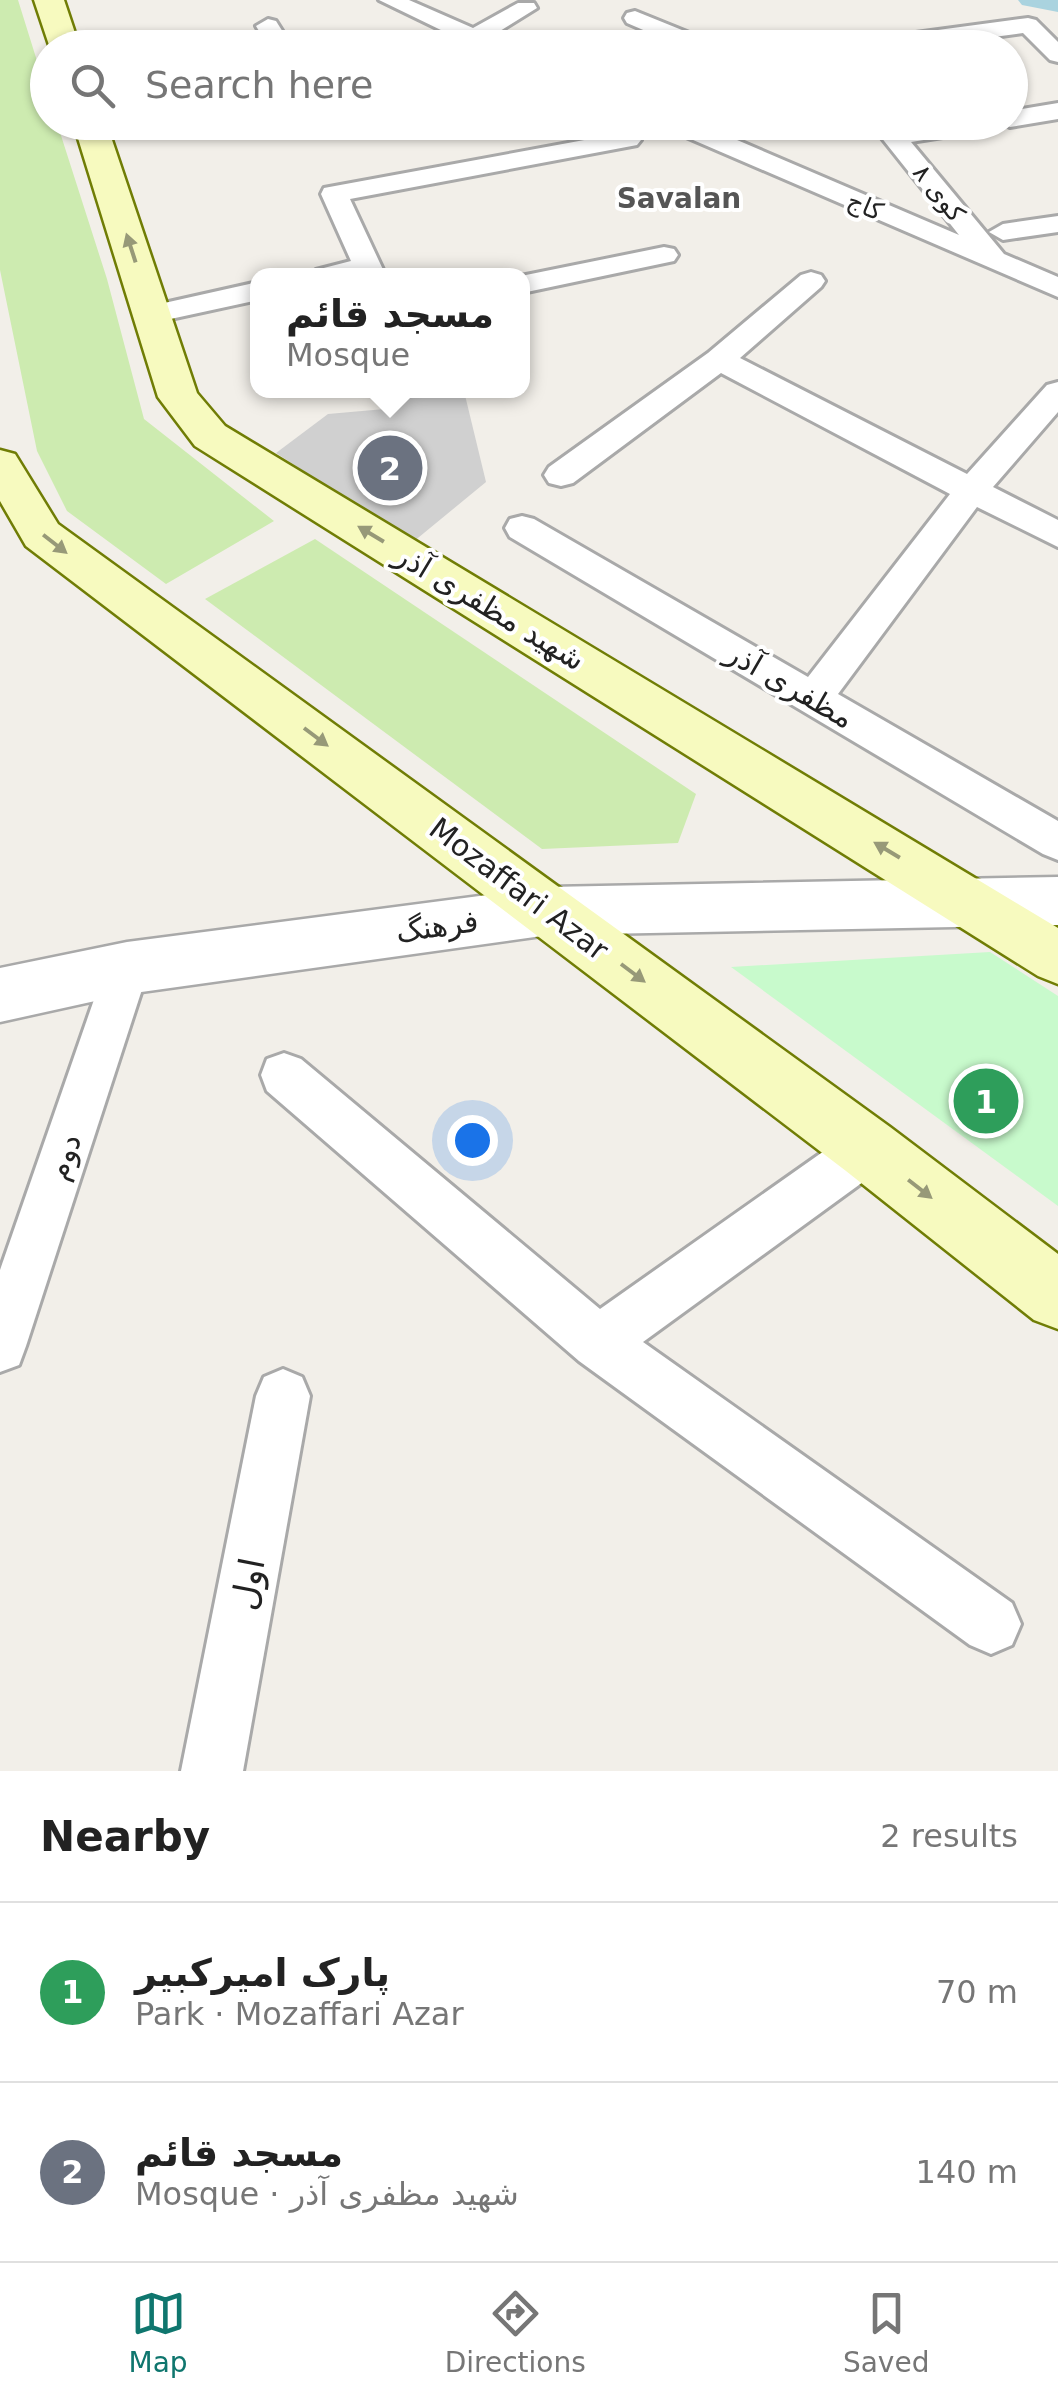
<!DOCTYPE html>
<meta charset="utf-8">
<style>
:root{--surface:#fff;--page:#f2f2f2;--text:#222;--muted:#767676;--line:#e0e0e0;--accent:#0f766e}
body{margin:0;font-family:"DejaVu Sans",Cairo,sans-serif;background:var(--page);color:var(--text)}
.you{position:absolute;left:472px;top:1140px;width:35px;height:35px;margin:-25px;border:8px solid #fff;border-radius:50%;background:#1a73e8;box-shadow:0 0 0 15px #1a73e833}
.badge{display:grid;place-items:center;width:65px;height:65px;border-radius:50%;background:var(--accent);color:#fff;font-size:32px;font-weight:700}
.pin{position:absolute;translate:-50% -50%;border:5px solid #fff;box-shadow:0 2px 10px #0006}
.popup{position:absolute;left:250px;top:268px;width:280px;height:130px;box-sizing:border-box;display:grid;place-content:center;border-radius:20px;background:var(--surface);filter:drop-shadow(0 2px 8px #0005);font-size:32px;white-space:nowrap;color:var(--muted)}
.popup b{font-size:38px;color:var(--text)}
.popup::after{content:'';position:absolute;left:50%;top:100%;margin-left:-20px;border:20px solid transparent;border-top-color:var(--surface)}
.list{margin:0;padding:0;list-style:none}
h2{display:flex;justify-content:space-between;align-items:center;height:130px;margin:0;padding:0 40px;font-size:42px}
h2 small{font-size:32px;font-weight:400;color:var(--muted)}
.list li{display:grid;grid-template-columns:65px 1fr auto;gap:30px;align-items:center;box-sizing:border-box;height:180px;padding:0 40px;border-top:2px solid var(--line)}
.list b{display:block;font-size:38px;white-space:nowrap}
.list p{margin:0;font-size:32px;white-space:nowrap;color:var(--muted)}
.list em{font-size:32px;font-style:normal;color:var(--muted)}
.icon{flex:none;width:55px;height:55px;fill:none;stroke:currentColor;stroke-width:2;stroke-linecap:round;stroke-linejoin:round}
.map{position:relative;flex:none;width:1058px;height:1771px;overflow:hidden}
.search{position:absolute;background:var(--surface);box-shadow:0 2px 8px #0004;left:30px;right:30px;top:30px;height:110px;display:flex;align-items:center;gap:25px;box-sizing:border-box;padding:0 35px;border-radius:55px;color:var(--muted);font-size:38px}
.sheet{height:490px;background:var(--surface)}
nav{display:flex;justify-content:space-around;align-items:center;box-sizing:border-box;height:140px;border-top:2px solid var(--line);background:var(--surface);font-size:28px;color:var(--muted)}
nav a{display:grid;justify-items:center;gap:5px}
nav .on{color:var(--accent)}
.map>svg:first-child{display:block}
.religious{fill:#d0d0d0}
.grass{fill:#cdebb0}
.park{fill:#c8facc}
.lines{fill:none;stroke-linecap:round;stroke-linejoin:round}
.canal{fill:#aad3df;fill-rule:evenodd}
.minor-casing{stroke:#a9a9a9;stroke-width:6}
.tertiary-casing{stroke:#a9a9a9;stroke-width:5}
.secondary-casing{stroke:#707d05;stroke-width:5}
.minor{fill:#fff;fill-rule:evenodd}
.tertiary{fill:#fff;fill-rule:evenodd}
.secondary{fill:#f7fabf;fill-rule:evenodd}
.oneway{fill:#979978}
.labels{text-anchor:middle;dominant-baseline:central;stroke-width:8;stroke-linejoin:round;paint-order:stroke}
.far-street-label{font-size:25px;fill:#222;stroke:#fff}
.far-neighbourhood-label{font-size:28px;font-weight:bold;fill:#555;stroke:#fff}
.street-label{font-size:30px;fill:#222;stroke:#fff}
.near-street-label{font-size:35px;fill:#222;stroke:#fff}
</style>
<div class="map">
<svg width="1058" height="1771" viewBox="0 0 1058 1771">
<rect width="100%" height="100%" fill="#f2efe9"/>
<polygon class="religious" points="394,391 464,391 486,482 413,542 276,453 328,414 396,408"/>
<g class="grass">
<polygon points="0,0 18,0 47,93 48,122 57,123 107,279 144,419 274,521 166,584 67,511 37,451 0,270"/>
<polygon points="315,539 696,794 678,843 542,849 205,599"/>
</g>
<polygon class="park" points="990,952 1058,996 1058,1206 731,967"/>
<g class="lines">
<polygon class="canal" points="1018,0 1058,0 1058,12 1022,5"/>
<defs>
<g id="minor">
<polygon points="379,0 409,0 473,28 518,3 534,3 537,8 492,36 510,48 478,48"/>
<polygon points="635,11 714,43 717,48 685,48 627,23 624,18 627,13"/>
<polygon points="1028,18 1036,20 1058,42 1058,62 1050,60 1023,33 912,48 845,48 856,41"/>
<polygon points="268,19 276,21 293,48 269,48 256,26"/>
<polygon points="1058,103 1058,119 1010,127 1000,122 1010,122 1010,111"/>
<polygon points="660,122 695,122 959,235 869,122 895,122 900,128 936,122 999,122 987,130 911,142 1004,254 1058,277 1058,297 663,127"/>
<polygon points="628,132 641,140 637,145 350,199 386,276 312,276 316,270 351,261 321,194 324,188"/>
<polygon points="1058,216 1058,232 1003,240 989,232 1003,224"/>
<polygon points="664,247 674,249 678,255 674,261 522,293 521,276"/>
<polygon points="811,272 821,275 825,281 821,287 740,358 967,474 1047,385 1058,382 1058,412 993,487 1058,520 1058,547 977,507 838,694 1058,821 1058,860 1043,854 510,537 505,528 510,519 522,516 534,519 808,677 950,494 721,373 573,483 561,486 549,483 544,475 549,467 708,353 801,275"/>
<polygon points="258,282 258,300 152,323 142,320 137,314 142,308"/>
<polygon points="127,948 143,954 149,968 26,1346 19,1365 0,1372 0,1270 105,968 111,954"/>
<polygon points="284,1053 301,1059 600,1309 851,1132 868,1125 885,1132 892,1149 885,1166 643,1342 1012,1603 1021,1624 1012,1645 991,1654 970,1645 579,1361 267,1091 261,1075 267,1059"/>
<polygon points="283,1369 302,1377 310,1396 243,1771 181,1771 256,1396 264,1377"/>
</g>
<polygon id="tertiary" points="1058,877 1058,925 549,935 127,994 0,1022 0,968 127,942 549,887"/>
<g id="secondary">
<polygon points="34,0 64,0 80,48 50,48"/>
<polygon points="73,122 106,122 197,393 225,426 1058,928 1058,984 1038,976 195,446 158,397"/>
<polygon points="0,450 15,454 58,524 890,1127 1058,1254 1058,1329 1034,1320 846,1171 26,546 0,501"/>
</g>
</defs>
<use href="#minor" class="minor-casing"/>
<use href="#tertiary" class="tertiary-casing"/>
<use href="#secondary" class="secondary-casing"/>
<use href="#minor" class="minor"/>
<use href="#tertiary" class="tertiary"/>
<use href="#secondary" class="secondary"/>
</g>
<defs><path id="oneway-solid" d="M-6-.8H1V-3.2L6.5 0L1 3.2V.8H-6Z" transform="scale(2.5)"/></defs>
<g class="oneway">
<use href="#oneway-solid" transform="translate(131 248) rotate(-108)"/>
<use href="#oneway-solid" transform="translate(371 534) rotate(-149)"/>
<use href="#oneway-solid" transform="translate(55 544) rotate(38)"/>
<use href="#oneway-solid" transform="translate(316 737) rotate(37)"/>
<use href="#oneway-solid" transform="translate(887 850) rotate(-149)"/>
<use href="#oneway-solid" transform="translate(633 973) rotate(37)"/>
<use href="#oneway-solid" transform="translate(920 1189) rotate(38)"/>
</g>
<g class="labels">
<g class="far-street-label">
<text transform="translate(939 193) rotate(51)">کوی ۸</text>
<text transform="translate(865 206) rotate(23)">کاج</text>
</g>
<g class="far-neighbourhood-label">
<text x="679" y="198">Savalan</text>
</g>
<g class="street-label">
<text transform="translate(490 607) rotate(31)">شهید مظفری آذر</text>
<text transform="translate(790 685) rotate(30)">مظفری آذر</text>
<text transform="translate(519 889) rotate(37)">Mozaffari Azar</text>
<text transform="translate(437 926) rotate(-8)">فرهنگ</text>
<text transform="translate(64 1157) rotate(-71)">دوم</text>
</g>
<g class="near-street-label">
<text transform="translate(248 1584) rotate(-79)">اول</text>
</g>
</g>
</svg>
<div class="you"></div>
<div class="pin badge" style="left:986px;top:1101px;background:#2e9e5b">1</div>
<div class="pin badge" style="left:390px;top:468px;background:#6b7280">2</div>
<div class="popup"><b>مسجد قائم</b>Mosque</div>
<div class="search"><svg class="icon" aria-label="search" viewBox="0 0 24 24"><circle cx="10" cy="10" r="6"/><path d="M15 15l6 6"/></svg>Search here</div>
</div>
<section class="sheet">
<h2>Nearby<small>2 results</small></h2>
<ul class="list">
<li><span class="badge" style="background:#2e9e5b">1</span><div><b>پارک امیرکبیر</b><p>Park · Mozaffari Azar</p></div><em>70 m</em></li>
<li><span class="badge" style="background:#6b7280">2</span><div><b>مسجد قائم</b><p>Mosque · شهید مظفری آذر</p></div><em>140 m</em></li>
</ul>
</section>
<nav>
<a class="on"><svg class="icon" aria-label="map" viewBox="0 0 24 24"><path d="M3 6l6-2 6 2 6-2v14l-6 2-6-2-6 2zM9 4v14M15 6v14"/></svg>Map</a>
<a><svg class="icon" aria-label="directions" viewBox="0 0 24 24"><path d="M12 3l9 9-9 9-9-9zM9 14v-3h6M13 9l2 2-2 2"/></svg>Directions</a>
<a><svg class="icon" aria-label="saved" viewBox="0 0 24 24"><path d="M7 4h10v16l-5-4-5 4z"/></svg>Saved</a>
</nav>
